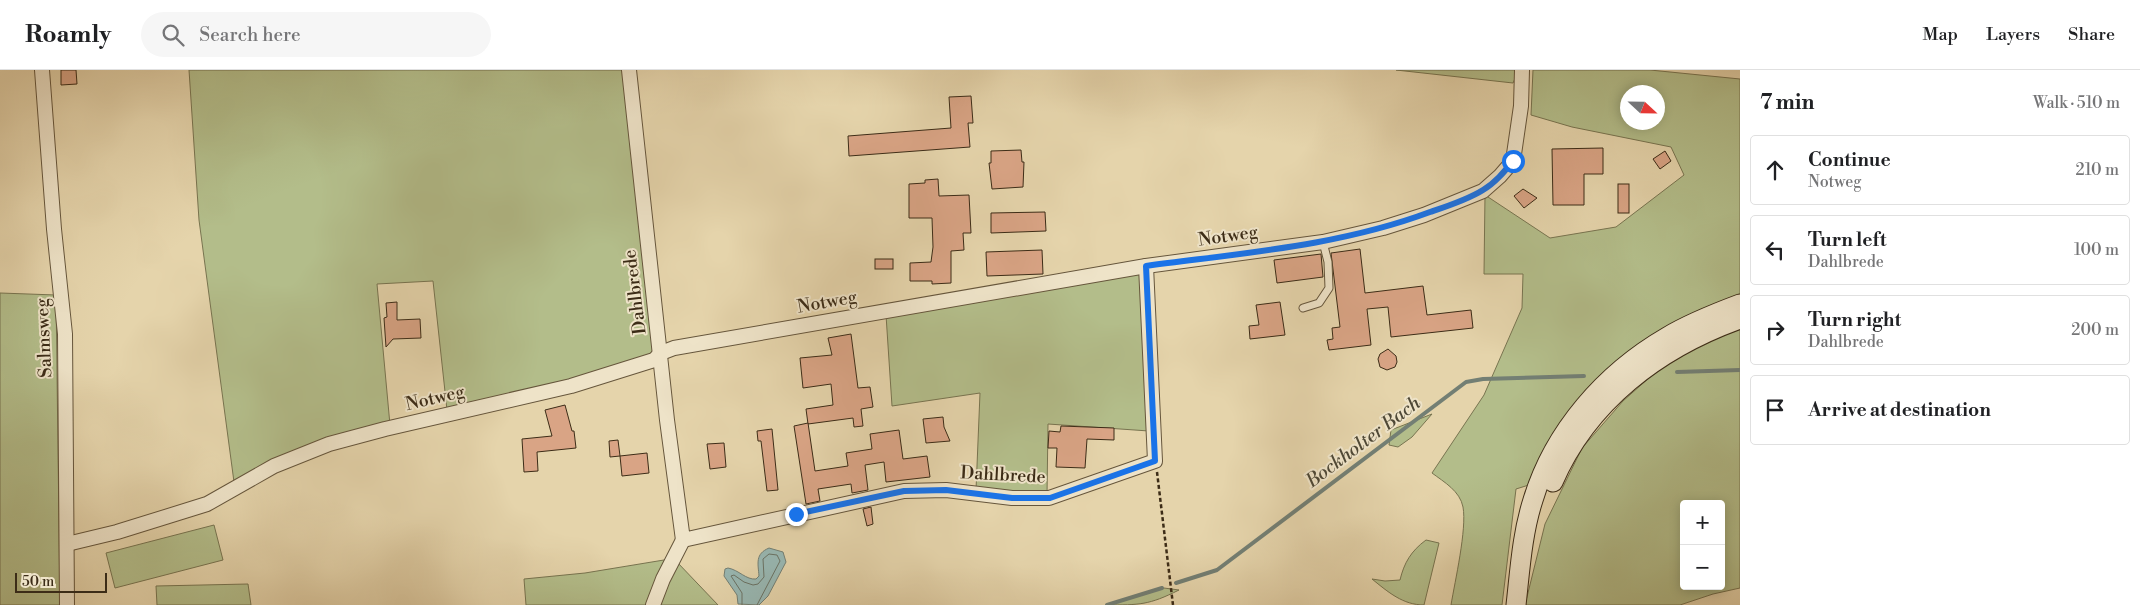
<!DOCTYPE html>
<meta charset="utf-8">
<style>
:root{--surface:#fff;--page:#f6f6f6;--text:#202124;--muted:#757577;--line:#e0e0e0}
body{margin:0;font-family:"Libre Bodoni",serif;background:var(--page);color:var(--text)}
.controls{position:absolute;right:15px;bottom:15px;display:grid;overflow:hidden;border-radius:5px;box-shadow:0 2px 12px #0003}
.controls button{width:45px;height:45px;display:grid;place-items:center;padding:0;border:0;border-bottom:1px solid var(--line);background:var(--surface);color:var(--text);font:25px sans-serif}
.compass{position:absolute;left:1620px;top:15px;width:45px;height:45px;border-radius:50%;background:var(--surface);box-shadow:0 2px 12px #0003;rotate:112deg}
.scale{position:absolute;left:15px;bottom:12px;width:92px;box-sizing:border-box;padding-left:5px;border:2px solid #3c2c17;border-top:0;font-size:14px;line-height:18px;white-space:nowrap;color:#3c2c17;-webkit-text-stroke:4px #eee3c8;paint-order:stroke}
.stop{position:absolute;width:15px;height:15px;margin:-11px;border:4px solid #1a73e8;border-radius:50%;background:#fff}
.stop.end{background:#1a73e8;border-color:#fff;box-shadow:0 1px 5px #0008}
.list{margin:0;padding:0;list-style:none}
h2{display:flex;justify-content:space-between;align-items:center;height:65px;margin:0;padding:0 20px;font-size:21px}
h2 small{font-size:16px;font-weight:400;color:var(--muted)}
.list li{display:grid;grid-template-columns:32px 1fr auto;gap:15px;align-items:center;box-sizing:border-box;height:70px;margin:0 10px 10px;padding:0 10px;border:1px solid var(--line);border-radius:5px}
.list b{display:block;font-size:19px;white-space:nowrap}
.list p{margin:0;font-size:16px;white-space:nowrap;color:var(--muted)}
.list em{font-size:16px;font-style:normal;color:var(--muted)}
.icon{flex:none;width:28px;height:28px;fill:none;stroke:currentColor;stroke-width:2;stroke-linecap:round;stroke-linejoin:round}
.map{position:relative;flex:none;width:1740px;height:535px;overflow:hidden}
header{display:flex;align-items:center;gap:30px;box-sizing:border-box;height:70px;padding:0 25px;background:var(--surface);border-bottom:1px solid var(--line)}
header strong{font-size:24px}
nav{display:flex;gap:28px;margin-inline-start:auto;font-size:18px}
.search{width:350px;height:45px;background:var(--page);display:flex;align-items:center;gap:12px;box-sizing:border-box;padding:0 18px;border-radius:28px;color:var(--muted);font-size:19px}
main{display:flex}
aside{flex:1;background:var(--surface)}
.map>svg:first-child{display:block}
.green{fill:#b3bd8a;stroke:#787450;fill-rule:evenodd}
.water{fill:#98b7b2;stroke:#737f74}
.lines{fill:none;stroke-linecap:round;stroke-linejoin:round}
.shore{stroke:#6a7264;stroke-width:1}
.stream{stroke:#737f74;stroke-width:4}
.building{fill:#d9a485;stroke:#3c2c17}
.service-casing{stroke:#66563c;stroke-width:9}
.minor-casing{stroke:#66563c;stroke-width:16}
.secondary-casing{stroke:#3c2c17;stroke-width:21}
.path{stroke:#3c2c17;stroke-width:2.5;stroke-dasharray:4 2.5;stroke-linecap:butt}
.service{stroke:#eee3c8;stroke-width:7}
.minor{stroke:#eee3c8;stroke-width:14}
.secondary{stroke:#eee3c8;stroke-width:19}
.route{stroke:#1a73e8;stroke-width:6}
.labels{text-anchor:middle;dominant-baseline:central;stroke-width:4;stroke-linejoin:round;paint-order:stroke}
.street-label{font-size:18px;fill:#3c2c17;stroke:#eee3c8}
.water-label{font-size:19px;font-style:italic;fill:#4e4836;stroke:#eee3c8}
</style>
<header>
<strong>Roamly</strong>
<div class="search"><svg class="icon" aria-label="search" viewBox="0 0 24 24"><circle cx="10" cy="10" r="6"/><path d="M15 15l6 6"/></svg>Search here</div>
<nav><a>Map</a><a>Layers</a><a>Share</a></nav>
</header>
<main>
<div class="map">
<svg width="1740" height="535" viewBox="0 0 1740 535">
<rect width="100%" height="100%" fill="#e5d4ab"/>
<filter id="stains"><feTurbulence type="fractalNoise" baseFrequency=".004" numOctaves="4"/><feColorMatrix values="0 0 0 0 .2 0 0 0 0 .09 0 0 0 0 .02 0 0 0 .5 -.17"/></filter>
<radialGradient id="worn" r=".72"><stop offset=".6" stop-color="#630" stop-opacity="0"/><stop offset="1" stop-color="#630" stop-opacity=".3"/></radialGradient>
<g class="green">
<polygon points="189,0 628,0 659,282 652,289 447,340 433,211 377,214 390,355 234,412 199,150"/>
<polygon points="1396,0 1519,0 1513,13"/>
<path d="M 1533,0 L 1650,0 L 1740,9 L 1740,230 L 1669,259 L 1532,414 L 1516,419 L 1502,535 L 1451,535 C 1455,511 1467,459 1463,437 C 1460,421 1444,412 1432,403 L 1484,325 L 1522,238 L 1523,204 L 1484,204 L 1485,125 L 1550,168 L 1616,157 L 1684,105 L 1671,77 L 1572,57 L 1531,45 ZM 1628,22 L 1658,22 L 1658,52 L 1628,52 Z"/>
<polygon points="1140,203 1149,361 1048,354 1047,425 976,420 980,323 892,336 886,245"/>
<polygon points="0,223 56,225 60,535 0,535"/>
<path d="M 1740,256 L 1740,518 L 1713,524 L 1680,535 L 1525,535 L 1545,454 L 1582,378 L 1623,331 L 1659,299 L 1701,275 ZM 1684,434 L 1721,434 L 1721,516 L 1684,516 Z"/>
<polygon points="1432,344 1412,367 1398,377 1389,375 1391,360"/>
<polygon points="214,455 223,490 115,518 106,483"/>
<path d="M 1426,470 L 1439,473 L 1424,535 C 1403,535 1388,522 1372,509 L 1385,511 L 1400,510 C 1404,493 1411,481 1426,470 Z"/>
<polygon points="670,489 652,535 526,535 524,509 585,503"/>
<polygon points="677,492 718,535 659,535"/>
<polygon points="248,514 251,535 157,535 156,516"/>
<path d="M 1164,518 L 1179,520 C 1149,535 1140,535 1106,535 Z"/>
</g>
<path class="water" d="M 769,478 L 783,482 L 786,492 L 768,526 L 759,535 L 738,534 L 737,525 L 724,506 L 725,499 L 728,498 C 739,500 746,510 756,509 L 759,506 C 758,493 755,484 769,478 Z"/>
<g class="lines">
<polyline class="shore" points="742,535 742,523 731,506 734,505 744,512 753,515 758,514 764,507 763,489 769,484 777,485 780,491 757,535"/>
<g class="stream">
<polyline points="1677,302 1740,300"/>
<polyline points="1176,513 1217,500 1466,312 1483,309 1584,306"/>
<polyline points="1107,535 1162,518"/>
</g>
</g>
<g class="building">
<polygon points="61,0 76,0 77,14 61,15"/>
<polygon points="971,26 973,53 968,53 970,77 849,86 848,66 951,58 949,27"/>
<polygon points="1603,78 1603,104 1584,104 1584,135 1553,135 1552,79"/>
<polygon points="1021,80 1022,92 1024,92 1023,117 992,119 989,93 991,93 991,81"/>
<polygon points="1665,81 1671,91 1660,99 1653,89"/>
<polygon points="938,109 939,126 969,125 971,163 963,163 964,180 951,181 951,213 932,214 932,211 910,211 910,193 931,192 933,177 932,148 909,148 909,114 925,113 925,110"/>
<rect x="1618" y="114" width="11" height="29"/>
<polygon points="1523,119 1537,128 1524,138 1514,126"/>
<polygon points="1045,142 1046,161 991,163 991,143"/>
<polygon points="1360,179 1365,223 1423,216 1427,245 1471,240 1473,258 1391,267 1388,237 1367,239 1371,275 1329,280 1327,270 1333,269 1332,258 1340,257 1331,183"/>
<polygon points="1042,180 1043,204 987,206 986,182"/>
<polygon points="1321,184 1323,207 1277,213 1274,190"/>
<rect x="875" y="189" width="18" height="10"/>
<polygon points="397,232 397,250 420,249 421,268 393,269 386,277 384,248 387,247 386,233"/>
<polygon points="1280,232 1285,265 1250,269 1249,256 1259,255 1256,235"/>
<polygon points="851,264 858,318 870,317 873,337 861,339 863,356 854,357 853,348 808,354 806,339 833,335 831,314 803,318 800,288 832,285 828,268"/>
<polygon points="1388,279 1396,286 1397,292 1395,297 1387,300 1380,297 1378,289 1380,284"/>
<polygon points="565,335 572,361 574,361 576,378 537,382 538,401 524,402 522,369 552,366 545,340"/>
<polygon points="943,347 944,357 950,371 926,373 923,349"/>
<polygon points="808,353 815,401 848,396 846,383 872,379 870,364 899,360 903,389 927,386 930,407 886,412 884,392 865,395 868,420 852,423 851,414 818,419 820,431 806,434 794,356"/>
<polygon points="1061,356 1114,358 1114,370 1087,369 1085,398 1056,397 1057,378 1048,378 1049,361 1060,362"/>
<polygon points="772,359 778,420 767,421 761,371 758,371 757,361"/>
<polygon points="618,370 620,386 610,387 609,371"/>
<polygon points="724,373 726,397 710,399 707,374"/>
<polygon points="647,383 649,403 622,406 620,386"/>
<polygon points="871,437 873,454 867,456 863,439"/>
</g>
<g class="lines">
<defs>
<polyline id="service" points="1303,238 1319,233 1329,218 1328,192 1323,172"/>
<g id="minor">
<polyline points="42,0 54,159 65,264 67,535"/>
<polyline points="629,0 667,350 683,470 904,421 946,420 1012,428 1049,428 1155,391 1146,196"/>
<polyline points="67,474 117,462 207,434 274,396 329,374 385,359 571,316 654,290 661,283 674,278 1146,196 1323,172 1383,158 1424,145 1483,121 1500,106 1513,91 1521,36 1522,0"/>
<polyline points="653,535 663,509 683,470"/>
</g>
<g id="secondary">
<path d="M 1553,412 C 1588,331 1659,278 1740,249"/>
<path d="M 1516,535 C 1520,500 1522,464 1533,430 C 1554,361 1605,303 1667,267 C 1690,253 1716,243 1740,234"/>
</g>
</defs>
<use href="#service" class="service-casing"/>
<use href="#minor" class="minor-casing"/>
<use href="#secondary" class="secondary-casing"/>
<polyline class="path" points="1157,402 1173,535"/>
<use href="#service" class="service"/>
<use href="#minor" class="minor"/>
<use href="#secondary" class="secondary"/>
</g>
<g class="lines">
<path class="route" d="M 796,444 L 904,421 L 946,420 L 1012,428 L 1050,428 L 1155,391 L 1146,196 C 1242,183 1339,176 1430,142 C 1448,136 1467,130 1483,120 C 1495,113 1504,102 1513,91"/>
</g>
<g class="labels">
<g class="street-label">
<text transform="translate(1228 166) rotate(-8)">Notweg</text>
<text transform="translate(635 222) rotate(-97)">Dahlbrede</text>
<text transform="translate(827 232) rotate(-10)">Notweg</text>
<text transform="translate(44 268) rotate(-93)">Salmsweg</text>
<text transform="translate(435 328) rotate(-13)">Notweg</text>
<text transform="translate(1003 405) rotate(3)">Dahlbrede</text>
</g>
<g class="water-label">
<text transform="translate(1363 372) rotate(-37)">Bockholter Bach</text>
</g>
</g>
<rect width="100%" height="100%" filter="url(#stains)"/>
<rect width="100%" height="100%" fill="url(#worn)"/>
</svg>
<div class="controls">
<button>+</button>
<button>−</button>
</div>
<svg class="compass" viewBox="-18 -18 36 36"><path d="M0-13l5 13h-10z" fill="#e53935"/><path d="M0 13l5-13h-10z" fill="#757577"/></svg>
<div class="scale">50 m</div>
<div class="stop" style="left:1513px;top:91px"></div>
<div class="stop end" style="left:796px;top:444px"></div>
</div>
<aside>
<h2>7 min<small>Walk · 510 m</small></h2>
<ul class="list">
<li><svg class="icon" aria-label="ahead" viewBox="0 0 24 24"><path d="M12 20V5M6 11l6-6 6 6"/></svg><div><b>Continue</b><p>Notweg</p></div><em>210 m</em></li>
<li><svg class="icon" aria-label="left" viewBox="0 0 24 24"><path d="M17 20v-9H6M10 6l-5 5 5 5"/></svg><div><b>Turn left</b><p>Dahlbrede</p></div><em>100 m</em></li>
<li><svg class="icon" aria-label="right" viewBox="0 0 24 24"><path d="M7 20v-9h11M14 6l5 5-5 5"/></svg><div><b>Turn right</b><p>Dahlbrede</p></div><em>200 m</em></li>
<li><svg class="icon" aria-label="arrive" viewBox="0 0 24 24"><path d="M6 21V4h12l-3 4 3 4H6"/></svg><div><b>Arrive at destination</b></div></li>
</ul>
</aside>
</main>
